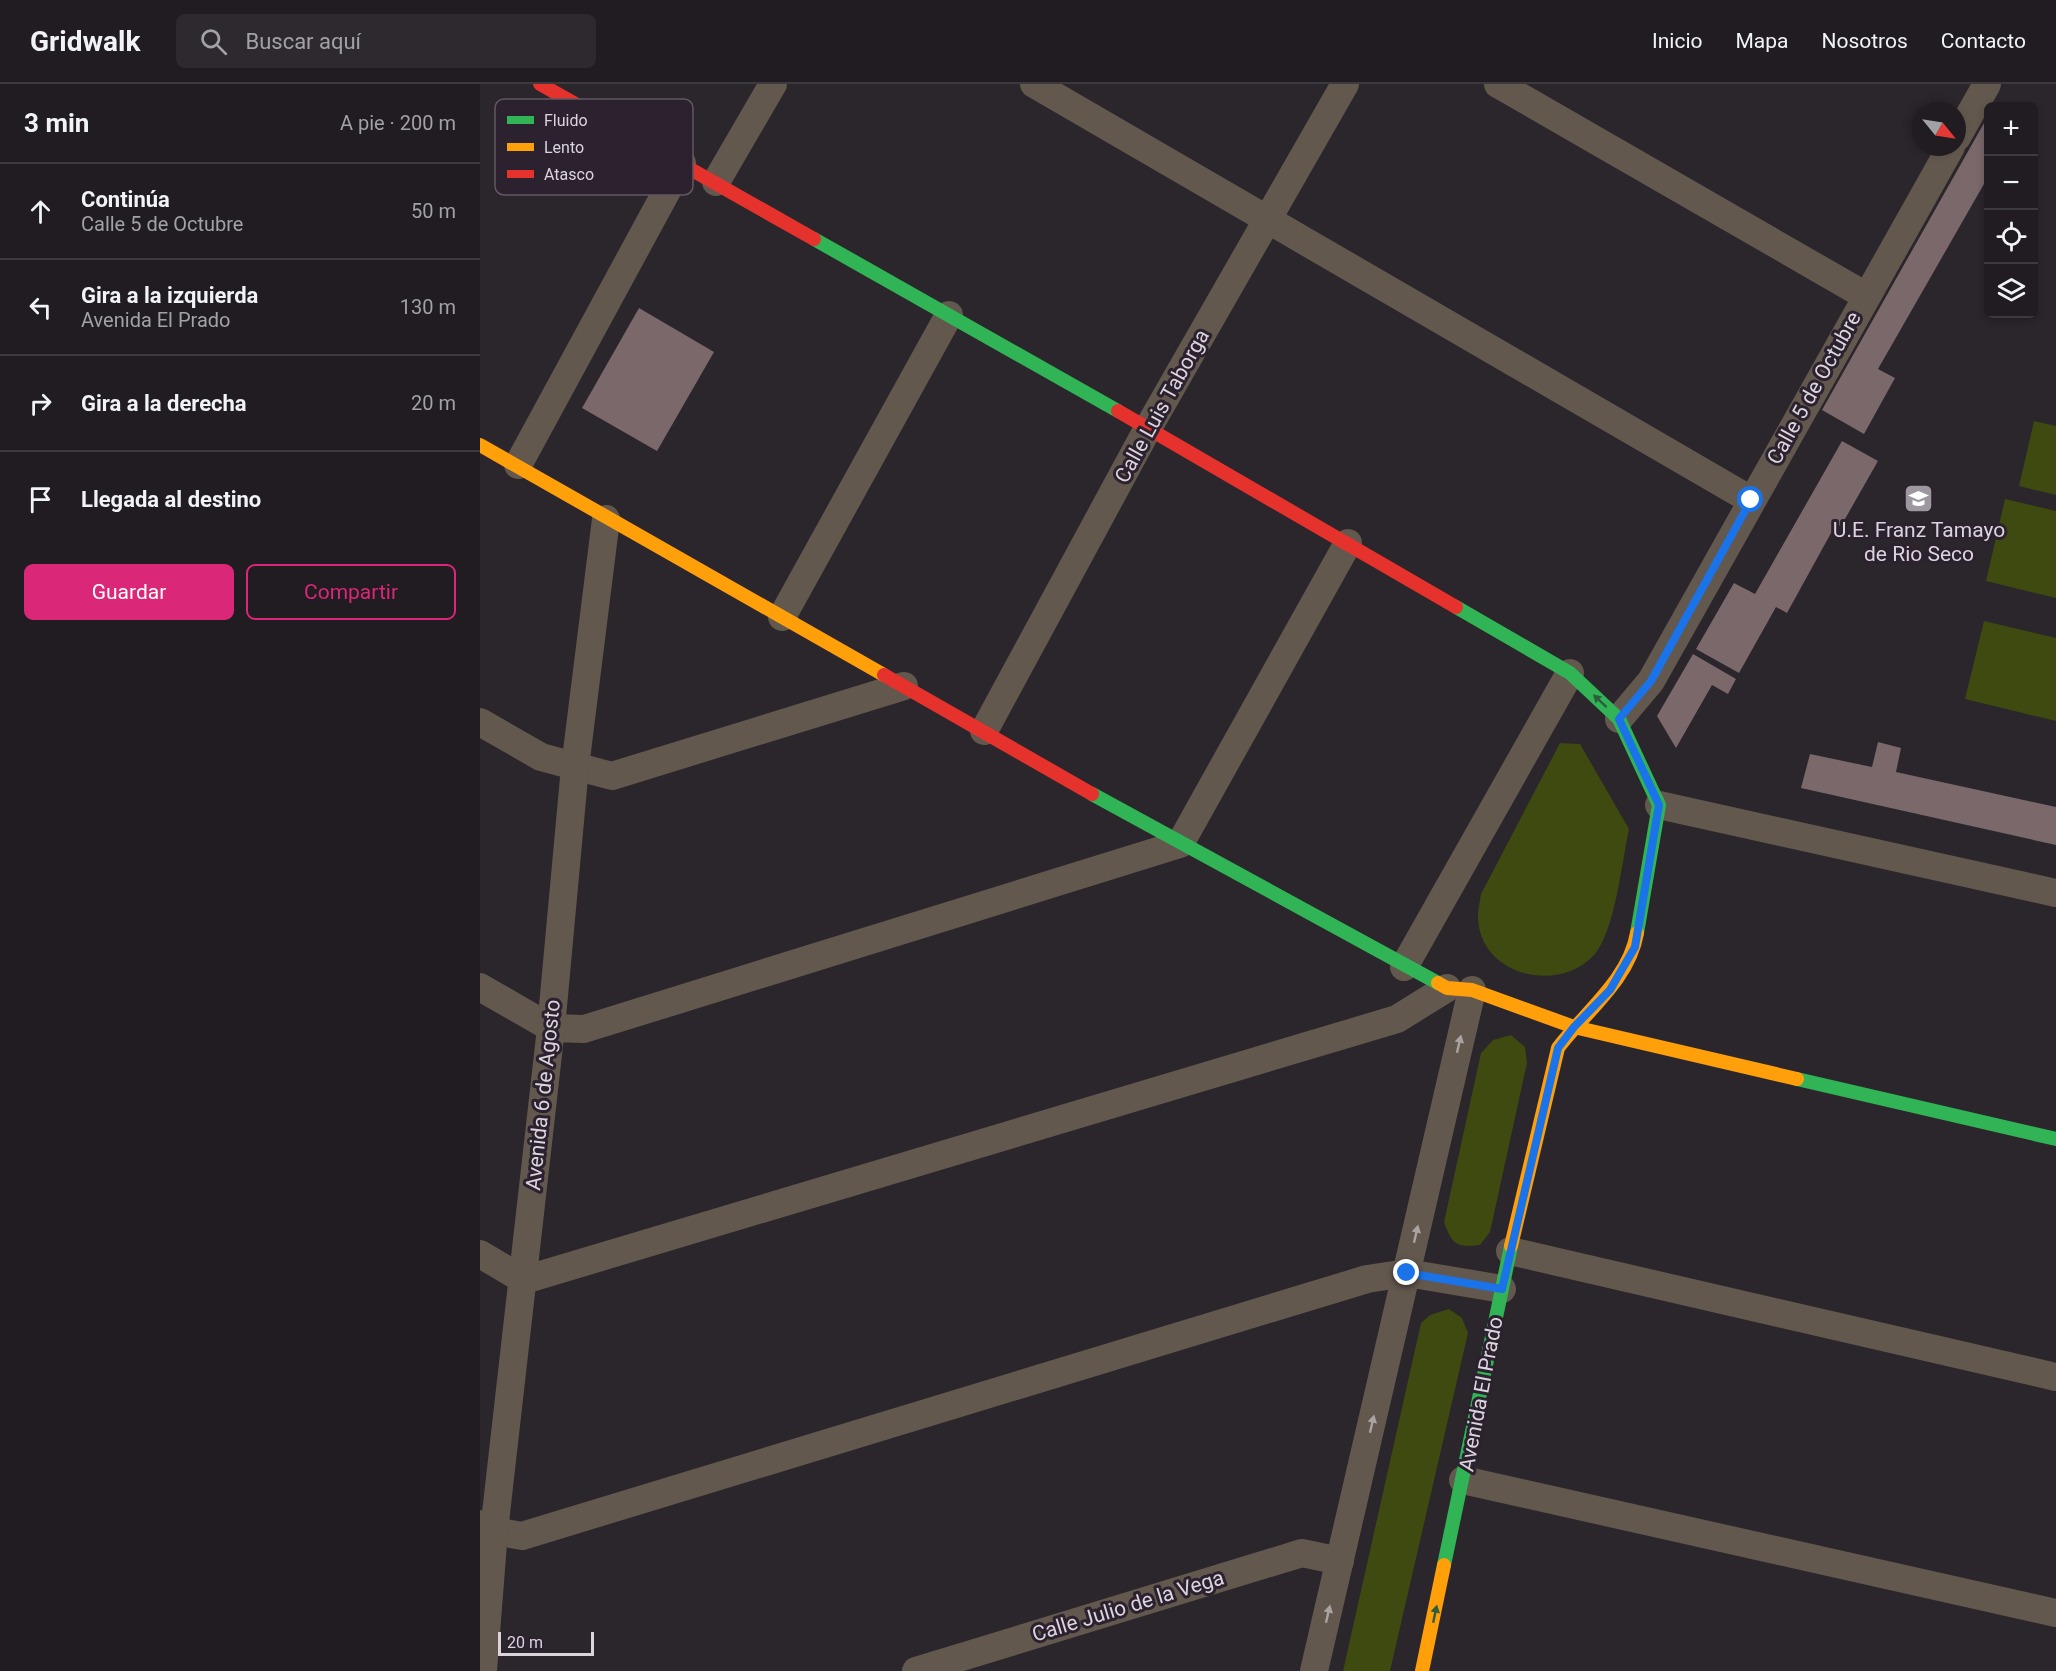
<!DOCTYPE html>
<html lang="es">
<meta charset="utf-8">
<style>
:root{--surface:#201c21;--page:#2d292e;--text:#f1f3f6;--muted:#a2a1a5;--line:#3d3a3f;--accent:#db2777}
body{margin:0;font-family:Roboto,sans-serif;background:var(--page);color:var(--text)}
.controls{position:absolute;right:18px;top:18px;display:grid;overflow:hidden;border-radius:9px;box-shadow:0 3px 9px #0003}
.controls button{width:54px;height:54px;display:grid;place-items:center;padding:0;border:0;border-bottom:2px solid var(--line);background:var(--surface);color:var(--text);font:30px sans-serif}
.compass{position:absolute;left:1432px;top:18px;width:54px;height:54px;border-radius:50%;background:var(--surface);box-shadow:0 3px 9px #0003;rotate:120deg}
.scale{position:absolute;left:18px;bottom:15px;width:96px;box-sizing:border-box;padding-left:6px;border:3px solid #dbd4dd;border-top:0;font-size:16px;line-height:21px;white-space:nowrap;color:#dbd4dd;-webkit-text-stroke:4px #2c222f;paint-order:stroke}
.stop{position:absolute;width:18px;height:18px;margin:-14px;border:4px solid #1a73e8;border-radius:50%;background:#fff}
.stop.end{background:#1a73e8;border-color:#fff;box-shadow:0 2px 6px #0008}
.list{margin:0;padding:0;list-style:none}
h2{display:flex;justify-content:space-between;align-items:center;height:78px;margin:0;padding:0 24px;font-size:26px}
h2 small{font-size:20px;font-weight:400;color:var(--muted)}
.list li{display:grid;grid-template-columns:39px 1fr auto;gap:18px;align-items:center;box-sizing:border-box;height:96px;padding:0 24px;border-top:2px solid var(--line)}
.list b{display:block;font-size:22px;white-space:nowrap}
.list p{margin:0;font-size:20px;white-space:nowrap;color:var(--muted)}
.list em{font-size:20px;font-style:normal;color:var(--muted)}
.actions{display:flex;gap:12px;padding:18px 24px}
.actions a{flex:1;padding:14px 0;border:2px solid var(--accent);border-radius:9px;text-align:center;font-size:21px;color:var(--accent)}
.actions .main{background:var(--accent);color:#fff}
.icon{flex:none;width:33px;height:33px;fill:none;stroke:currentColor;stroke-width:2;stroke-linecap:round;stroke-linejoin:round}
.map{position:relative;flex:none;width:1576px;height:1587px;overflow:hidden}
header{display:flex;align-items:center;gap:36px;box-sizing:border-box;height:84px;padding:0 30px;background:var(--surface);border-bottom:2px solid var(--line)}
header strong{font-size:28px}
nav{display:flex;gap:33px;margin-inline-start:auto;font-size:21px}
.search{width:420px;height:54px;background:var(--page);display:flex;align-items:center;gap:15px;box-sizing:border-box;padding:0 21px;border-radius:9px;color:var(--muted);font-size:22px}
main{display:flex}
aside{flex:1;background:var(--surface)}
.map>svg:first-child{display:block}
.green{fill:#3e4a0f}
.building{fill:#7a686b}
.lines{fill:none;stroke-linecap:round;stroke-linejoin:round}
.street{stroke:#62584e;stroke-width:28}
.fast{stroke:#30b455;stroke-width:14}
.slow{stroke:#ff9f0a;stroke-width:14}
.jam{stroke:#e5322d;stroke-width:14}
.oneway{fill:#2e5c3e}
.oneway2{fill:#aba2a4}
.route{stroke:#1a73e8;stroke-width:8}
.labels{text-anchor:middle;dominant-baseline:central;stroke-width:6;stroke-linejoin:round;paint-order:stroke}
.street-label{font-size:21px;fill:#dbd4dd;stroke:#2c222f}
.poi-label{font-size:21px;fill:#dbd4dd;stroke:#2c222f}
.key{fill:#2c222f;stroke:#615763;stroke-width:1.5}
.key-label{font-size:16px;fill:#dbd4dd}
</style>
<header>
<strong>Gridwalk</strong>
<div class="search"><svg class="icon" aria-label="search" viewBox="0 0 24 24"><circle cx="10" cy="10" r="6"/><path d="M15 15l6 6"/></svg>Buscar aquí</div>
<nav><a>Inicio</a><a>Mapa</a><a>Nosotros</a><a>Contacto</a></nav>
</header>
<main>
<aside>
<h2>3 min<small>A pie · 200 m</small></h2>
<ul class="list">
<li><svg class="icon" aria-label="ahead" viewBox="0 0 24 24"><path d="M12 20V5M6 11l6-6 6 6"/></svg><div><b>Continúa</b><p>Calle 5 de Octubre</p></div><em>50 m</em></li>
<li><svg class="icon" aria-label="left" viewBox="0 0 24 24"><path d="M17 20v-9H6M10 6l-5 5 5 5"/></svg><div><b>Gira a la izquierda</b><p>Avenida El Prado</p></div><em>130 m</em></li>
<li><svg class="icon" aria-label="right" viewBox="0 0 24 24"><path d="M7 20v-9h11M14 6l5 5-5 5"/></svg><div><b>Gira a la derecha</b></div><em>20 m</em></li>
<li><svg class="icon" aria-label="arrive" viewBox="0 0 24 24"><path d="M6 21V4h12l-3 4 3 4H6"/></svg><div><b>Llegada al destino</b></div></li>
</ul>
<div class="actions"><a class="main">Guardar</a><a>Compartir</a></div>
</aside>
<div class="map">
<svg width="1576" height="1587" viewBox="0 0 1576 1587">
<rect width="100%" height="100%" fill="#2b252c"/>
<g class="green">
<polygon points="1554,337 1576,342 1576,411 1539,402"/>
<polygon points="1525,415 1576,427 1576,514 1506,497"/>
<polygon points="1504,537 1576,554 1576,637 1485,615"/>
<path d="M 1080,659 L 1100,660 L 1149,745 C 1142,777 1135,848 1114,871 C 1078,911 998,891 998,832 C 998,825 1000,817 1001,810 Z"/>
<path d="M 1031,951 L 1045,963 L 1047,979 L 1010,1148 L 1000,1161 C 976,1164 972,1160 964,1138 L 1001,969 L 1013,956 Z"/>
<polygon points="969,1225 982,1234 988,1249 910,1587 863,1587 941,1239 950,1231"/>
</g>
<g class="building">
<polygon points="1508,32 1508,93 1398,285 1415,294 1384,350 1342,326"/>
<polygon points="159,224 234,268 177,367 102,324"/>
<polygon points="1362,357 1398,377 1361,442 1356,440 1307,529 1296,523 1259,589 1216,565 1254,499 1275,510"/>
<polygon points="1213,570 1256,595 1248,610 1232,601 1196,664 1177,632"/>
<polygon points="1398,658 1421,664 1416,688 1576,723 1576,761 1321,704 1330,670 1392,683"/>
</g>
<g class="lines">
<g class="street">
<polyline points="554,0 1271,416"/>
<polyline points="1018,0 1386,212"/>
<polyline points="1477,53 1507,0"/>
<polyline points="236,98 293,0"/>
<polyline points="38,381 202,79"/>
<polyline points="302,533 469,231"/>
<polyline points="1139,635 1171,597 1471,63"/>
<polyline points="0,638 61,673 132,692 424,602"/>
<polyline points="504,647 668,344 865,0"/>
<polyline points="1179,721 1576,809"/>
<polyline points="924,883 1090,589"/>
<polyline points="0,903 71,944 104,945 700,760 868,459"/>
<polyline points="1030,1167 1576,1293"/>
<polyline points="0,1170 44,1196 917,935 967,904"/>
<polyline points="983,1396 1576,1529"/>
<polyline points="0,1440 14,1447 42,1452 887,1195 927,1189 1022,1205"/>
<polyline points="3,1587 14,1447 71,944 95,683 126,435"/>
<polyline points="436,1587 822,1469 860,1477"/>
<polyline points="834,1587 992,906"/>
</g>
<g class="fast">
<polyline points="334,155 638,327"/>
<polyline points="976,523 1090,589 1139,635 1179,721 1157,849"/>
<polyline points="612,710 958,899"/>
<polyline points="1317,995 1576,1055"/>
<polyline points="964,1481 1031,1162"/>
</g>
<g class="slow">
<polyline points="0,361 404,591"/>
<polyline points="958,899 967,904 992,906 1094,943 1317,995"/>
<path d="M 1031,1162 L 1078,964 C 1105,928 1149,896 1157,849"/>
<polyline points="942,1587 964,1481"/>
</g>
<g class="jam">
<polyline points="60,0 334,155"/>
<polyline points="638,327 976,523"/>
<polyline points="404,591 612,710"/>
</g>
</g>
<defs><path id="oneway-solid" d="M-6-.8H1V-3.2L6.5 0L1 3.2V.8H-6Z" transform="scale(1.5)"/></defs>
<g class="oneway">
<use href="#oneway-solid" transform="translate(1120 617) rotate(-137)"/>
<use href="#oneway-solid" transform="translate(955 1530) rotate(-78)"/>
</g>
<g class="oneway2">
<use href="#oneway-solid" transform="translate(979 960) rotate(-77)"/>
<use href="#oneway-solid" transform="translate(936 1150) rotate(-77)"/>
<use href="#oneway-solid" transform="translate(892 1340) rotate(-77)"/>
<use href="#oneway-solid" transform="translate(848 1530) rotate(-77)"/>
</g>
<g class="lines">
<polyline class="route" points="927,1189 1022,1205 1078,964 1094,943 1130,906 1155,863 1179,721 1139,635 1171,597 1271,416"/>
</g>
<defs>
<symbol id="school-square" viewBox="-11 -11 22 22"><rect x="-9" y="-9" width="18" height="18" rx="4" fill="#9d979f" stroke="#2c222f"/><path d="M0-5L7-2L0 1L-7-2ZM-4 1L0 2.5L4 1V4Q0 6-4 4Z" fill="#fff"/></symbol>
</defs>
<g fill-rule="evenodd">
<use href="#school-square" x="1422" y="398" width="33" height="33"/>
</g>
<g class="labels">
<g class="street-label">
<text transform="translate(1334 304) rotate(-61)">Calle 5 de Octubre</text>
<text transform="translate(682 322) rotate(-61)">Calle Luis Taborga</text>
<text transform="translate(63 1011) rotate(-84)">Avenida 6 de Agosto</text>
<text transform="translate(1001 1310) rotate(-79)">Avenida El Prado</text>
<text transform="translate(648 1522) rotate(-17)">Calle Julio de la Vega</text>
</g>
<g class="poi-label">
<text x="1439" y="446">U.E. Franz Tamayo<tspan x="1439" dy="24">de Rio Seco</tspan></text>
</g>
</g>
<rect x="15" y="15" width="198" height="96" rx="9" class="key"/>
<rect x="27" y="32" width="27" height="8" fill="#30b455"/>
<rect x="27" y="59" width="27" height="8" fill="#ff9f0a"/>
<rect x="27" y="86" width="27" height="8" fill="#e5322d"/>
<g class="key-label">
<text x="64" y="42">Fluido</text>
<text x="64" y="69">Lento</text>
<text x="64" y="96">Atasco</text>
</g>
</svg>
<div class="controls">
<button>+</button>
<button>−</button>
<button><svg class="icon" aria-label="locate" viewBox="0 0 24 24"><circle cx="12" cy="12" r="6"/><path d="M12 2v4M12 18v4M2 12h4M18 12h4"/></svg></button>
<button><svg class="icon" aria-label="layers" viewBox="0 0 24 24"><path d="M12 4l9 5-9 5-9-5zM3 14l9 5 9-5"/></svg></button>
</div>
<svg class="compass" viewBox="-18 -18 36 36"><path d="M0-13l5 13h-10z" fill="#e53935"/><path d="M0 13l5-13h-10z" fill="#a2a1a5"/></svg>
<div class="scale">20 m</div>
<div class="stop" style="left:1271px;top:416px"></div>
<div class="stop end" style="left:927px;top:1189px"></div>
</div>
</main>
